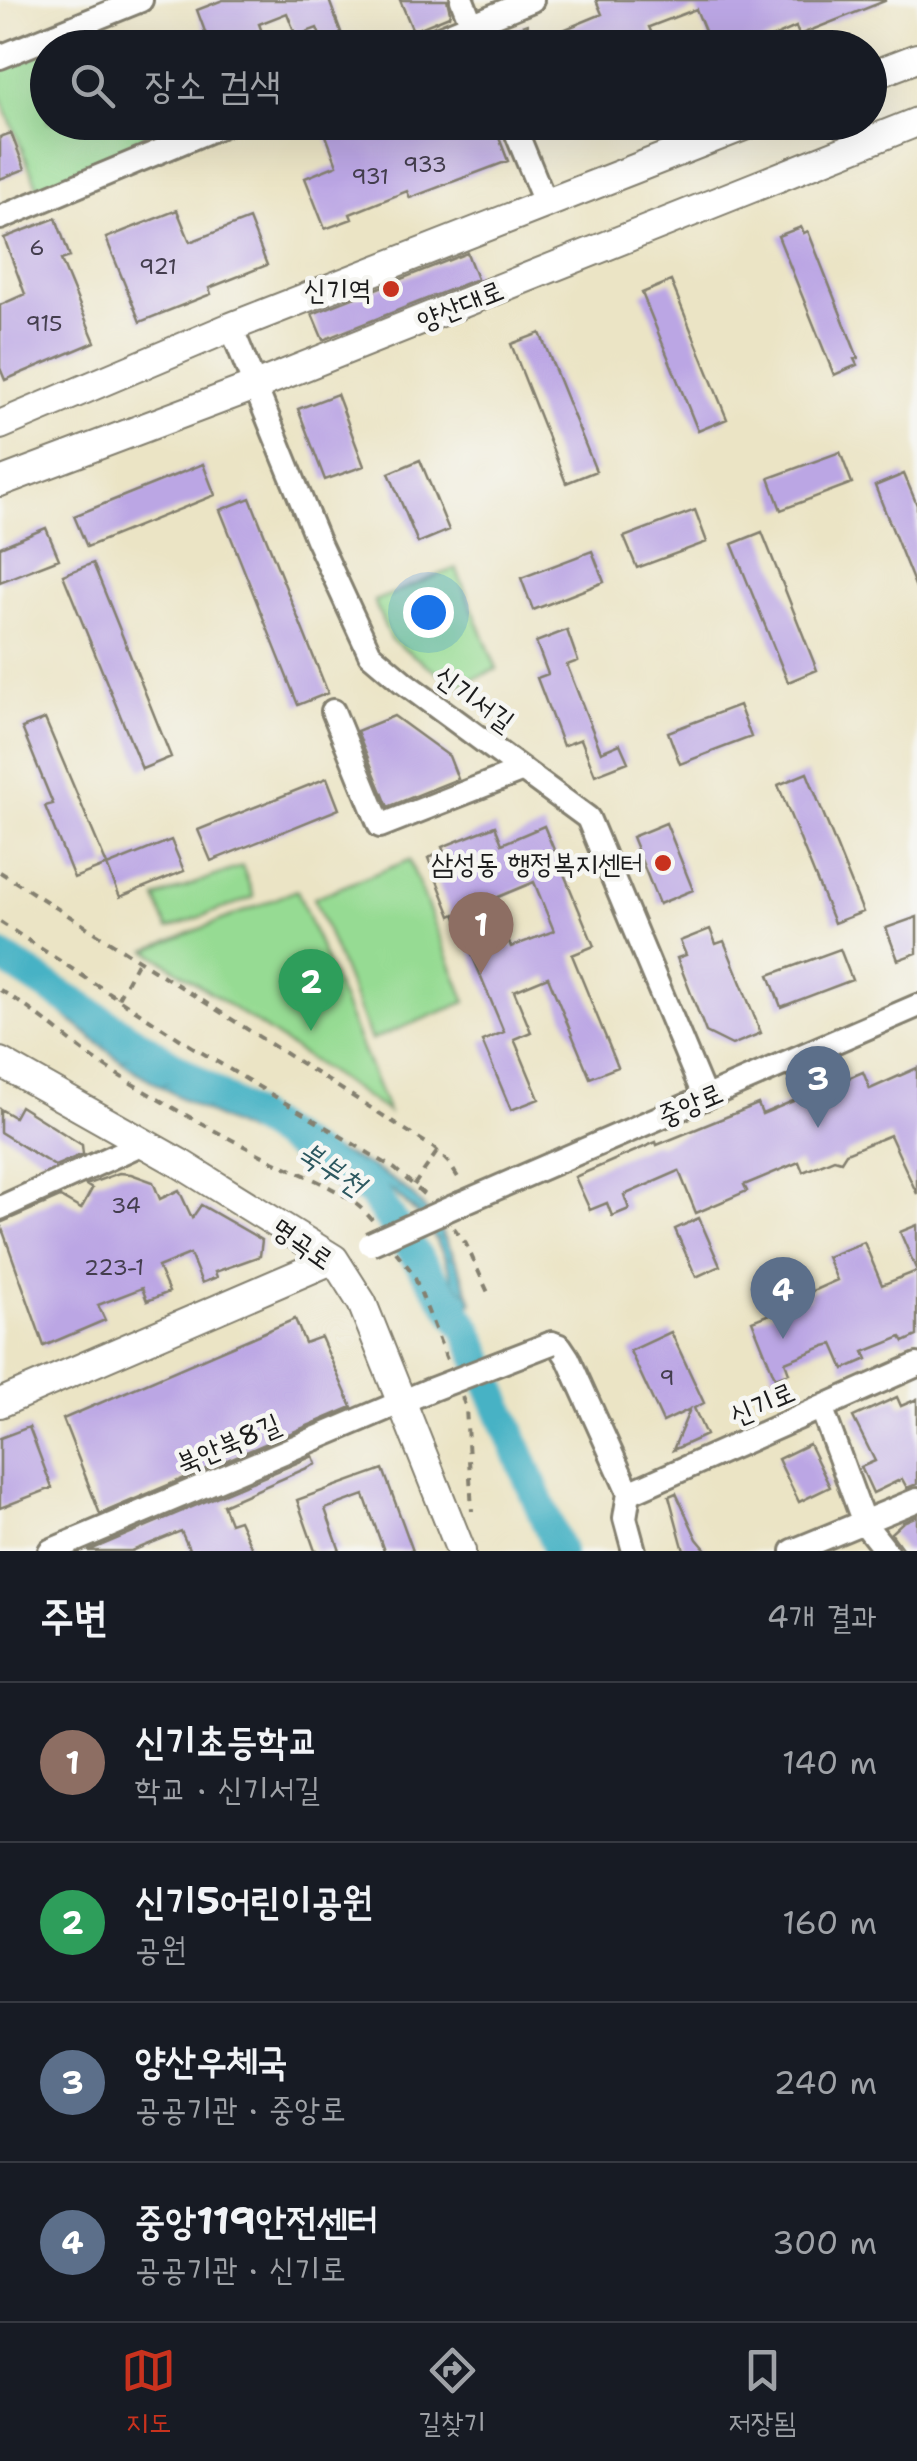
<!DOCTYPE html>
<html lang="ko">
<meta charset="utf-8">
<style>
body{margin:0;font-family:"Shantell Sans","Poor Story",sans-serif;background:#20242c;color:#f1f3f6}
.you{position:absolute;left:428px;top:612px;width:35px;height:35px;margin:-25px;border:8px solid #fff;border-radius:50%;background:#1a73e8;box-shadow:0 0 0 15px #1a73e833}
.badge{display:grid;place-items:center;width:65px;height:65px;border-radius:50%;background:#c8321e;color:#fff;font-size:32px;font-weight:700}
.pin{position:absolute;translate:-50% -82px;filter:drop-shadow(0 2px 5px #0008)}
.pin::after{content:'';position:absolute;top:52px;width:35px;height:30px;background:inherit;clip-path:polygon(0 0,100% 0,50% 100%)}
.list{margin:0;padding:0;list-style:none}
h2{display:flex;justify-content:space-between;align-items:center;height:130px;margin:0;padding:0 40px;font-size:42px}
h2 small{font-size:32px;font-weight:400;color:#9ea1a6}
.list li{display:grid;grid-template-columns:65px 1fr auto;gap:30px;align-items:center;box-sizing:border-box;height:160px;padding:0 40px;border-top:2px solid #363941}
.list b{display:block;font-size:38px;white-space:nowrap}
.list p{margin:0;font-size:32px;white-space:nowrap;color:#9ea1a6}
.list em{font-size:32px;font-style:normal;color:#9ea1a6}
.icon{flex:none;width:55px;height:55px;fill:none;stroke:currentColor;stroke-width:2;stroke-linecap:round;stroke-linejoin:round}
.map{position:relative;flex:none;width:917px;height:1551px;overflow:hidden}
.search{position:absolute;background:#171b24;box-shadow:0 10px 40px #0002;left:30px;right:30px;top:30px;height:110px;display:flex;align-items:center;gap:25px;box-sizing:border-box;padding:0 35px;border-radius:55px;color:#9ea1a6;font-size:38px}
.sheet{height:770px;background:#171b24}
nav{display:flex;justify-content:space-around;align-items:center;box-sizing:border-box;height:140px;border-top:2px solid #363941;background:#171b24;font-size:28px;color:#9ea1a6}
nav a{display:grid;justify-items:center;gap:5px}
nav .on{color:#c8321e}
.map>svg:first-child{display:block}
.green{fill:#96db93;stroke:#597c58;stroke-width:2.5}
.water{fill:url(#water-waves);stroke:#326770;stroke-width:2.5}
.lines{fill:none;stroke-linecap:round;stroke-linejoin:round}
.river{stroke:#47b2c5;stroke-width:32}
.building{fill:#bba6e4;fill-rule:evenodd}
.minor-casing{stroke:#848070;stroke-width:28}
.major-casing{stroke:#848070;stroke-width:32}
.path{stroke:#848070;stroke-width:4;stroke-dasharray:8 8;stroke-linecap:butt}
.minor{stroke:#fff;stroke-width:22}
.major{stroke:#fff;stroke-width:28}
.minor-bridge-casing{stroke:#848070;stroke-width:28;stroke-linecap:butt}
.minor-bridge{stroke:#fff;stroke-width:22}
.poi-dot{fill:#c8321e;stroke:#f6f6f2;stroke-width:4}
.labels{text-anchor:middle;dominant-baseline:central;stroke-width:9;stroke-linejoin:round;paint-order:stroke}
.number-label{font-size:22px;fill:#443e4e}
.poi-label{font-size:28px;fill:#1c1c1c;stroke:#f6f6f2;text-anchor:end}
.street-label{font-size:28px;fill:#1c1c1c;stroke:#f6f6f2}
.water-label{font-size:30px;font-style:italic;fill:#2d5860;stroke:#f6f6f2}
</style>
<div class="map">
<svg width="917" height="1551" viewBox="0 0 917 1551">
<defs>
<pattern id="water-waves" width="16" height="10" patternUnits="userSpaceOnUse" patternTransform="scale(2.5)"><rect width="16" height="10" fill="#47b2c5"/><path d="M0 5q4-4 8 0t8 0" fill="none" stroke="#3a909f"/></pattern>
</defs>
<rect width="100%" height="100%" fill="#f6f6f2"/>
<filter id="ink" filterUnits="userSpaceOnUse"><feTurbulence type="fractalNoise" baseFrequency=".01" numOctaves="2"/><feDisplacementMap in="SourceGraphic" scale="20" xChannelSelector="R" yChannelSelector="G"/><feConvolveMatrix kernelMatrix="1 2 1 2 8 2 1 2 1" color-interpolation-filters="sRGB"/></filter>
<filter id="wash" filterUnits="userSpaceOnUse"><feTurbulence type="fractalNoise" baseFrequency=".0048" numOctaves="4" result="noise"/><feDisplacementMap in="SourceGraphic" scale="40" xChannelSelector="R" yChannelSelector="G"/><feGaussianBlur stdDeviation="2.25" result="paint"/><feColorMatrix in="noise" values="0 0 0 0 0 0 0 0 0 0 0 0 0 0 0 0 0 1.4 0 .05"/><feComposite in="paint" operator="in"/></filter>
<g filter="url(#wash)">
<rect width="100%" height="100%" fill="#ebe4c5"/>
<path class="green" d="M47 50 48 122 139 123 148 144 38 188 0 96V69Z
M456 568 497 669 456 686 390 639 374 601Z
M409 860 466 1002 371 1040 314 898Z
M242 866 254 897 168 929 156 898Z
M297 890 388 1112 147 950Z"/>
<path class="water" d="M0 955C34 977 69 1000 102 1023 144 1053 183 1084 228 1109 282 1137 346 1147 396 1182 437 1211 457 1257 472 1303L462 1310C456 1291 450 1270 442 1252 426 1216 384 1180 349 1164 332 1157 313 1159 297 1153 243 1133 189 1104 140 1074 90 1043 51 996 0 969Z"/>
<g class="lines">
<path class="river" d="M0 956 372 1193 467 1329 559 1551"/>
</g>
<g id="blocks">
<path class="building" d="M223 0H329L347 48H325L317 28 296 36 287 13 259 24 268 48H211L197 10Z
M400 0H447L450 12 449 16 413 31Z
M596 0H885V1L799 35 796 27 748 48H712L696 9 649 27 658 48H504L501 40 505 32 527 24 534 42 602 14Z
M321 122H493L508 161 410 198 407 191 350 214 352 219 325 229 305 178 337 165Z
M11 133 25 169 0 179V137Z
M177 210 190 242 249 219 267 265 209 288 211 294 140 322 106 238Z
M56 218 70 257 61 260 95 342 5 380 0 368V305L25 294 4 238Z
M801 227 804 233 808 231 858 358 854 359 857 365 834 375 778 236Z
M467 253 477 279 323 340 312 314Z
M671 281 727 419 698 431 642 293Z
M540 333 596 471 566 483 511 344Z
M337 394 364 466 325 480 298 409Z
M840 452 852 483 781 510 769 478Z
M420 460 449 530 418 543 389 473Z
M203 464 215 495 87 547 74 516Z
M904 474 917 505 916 588 875 486Z
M250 498 328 693 298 705 220 510Z
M695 510 707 542 637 568 624 537Z
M46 528 59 559 0 582V547Z
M762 532 817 670 788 682 732 544Z
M592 551 604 582 533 610 521 578Z
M93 563 171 757 142 769 63 575Z
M567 630 578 661 567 665 601 752 620 744 628 762 595 775 581 739 563 746 537 678 548 674 536 642Z
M739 705 751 737 680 764 668 732Z
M394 716 449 756 458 779 388 807 357 731Z
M45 719 107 865 74 878 45 806 53 804 22 728Z
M807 773 863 912 834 923 778 785Z
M327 778 339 809 211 861 198 830Z
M666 823 693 890 659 904 632 837Z
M495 826 502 844 544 826 594 946 572 955 618 1067 590 1078 548 977 514 991 531 1032 514 1039 539 1099 511 1110 482 1041 504 1032 455 914 451 916 428 858 444 852 442 847ZM534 882 554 931 511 947 491 900Z
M171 840 184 871 120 897 107 866Z
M917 917V953L898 960 886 928Z
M710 929 716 944 724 941 761 1033 732 1045 706 1032 677 958 686 955 680 941Z
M840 949 852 980 781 1007 769 975Z
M917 1068V1194L890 1135 846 1153 841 1161 834 1159 803 1172 799 1162 744 1185 747 1191 696 1213 679 1171 624 1195 629 1209 612 1216 607 1203 590 1210 575 1177 656 1142 657 1145 758 1104 762 1114 863 1072 870 1089Z
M20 1106 82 1145 83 1154 55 1166 0 1132V1109L14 1117Z
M119 1173 131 1174 153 1182 160 1199 179 1190 192 1218 201 1205 262 1240 260 1256 215 1272 217 1277 202 1283 190 1254 158 1267 169 1292 147 1301 142 1288 98 1305 105 1320 44 1346 0 1223 60 1197 81 1209 92 1189 86 1185Z
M699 1218 720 1266 696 1277 675 1229Z
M917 1225V1336L904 1342 901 1337 864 1352 867 1359 844 1369 833 1344 825 1346 785 1362 789 1373 775 1378 752 1321 810 1298 808 1293 837 1280 827 1257 864 1242 882 1285 917 1271 900 1232Z
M295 1319 305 1343 321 1337 352 1407 100 1514 63 1419Z
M671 1332 704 1403 694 1408 706 1435 673 1450 690 1409 663 1422 630 1351Z
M897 1397 901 1406 917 1399V1484L907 1488 902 1479 873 1493 861 1467 875 1461 853 1417Z
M29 1427 52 1488 0 1508V1438Z
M809 1444 830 1487 799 1502 778 1459Z
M313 1456 316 1464 223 1505 230 1523 239 1520 253 1551H190L181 1531 132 1551H88Z
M383 1469 413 1551H384L364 1495 325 1509 340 1551H315L297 1500Z
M676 1493 697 1539 707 1551H684L669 1496Z
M917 1516V1551H904L891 1533 903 1522Z"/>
</g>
</g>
<g filter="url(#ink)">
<use href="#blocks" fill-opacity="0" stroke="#848070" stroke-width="2.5"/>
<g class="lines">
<g class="minor-casing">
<path id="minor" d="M462 0 481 48
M415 48 532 0
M0 57 141 0
M512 122 546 205
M0 218 230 122
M231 327 317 539 370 654 403 682 588 818 705 1098
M333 711 380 826 523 770
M462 1203 917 1006
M0 1208 143 1143
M552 1343 560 1346 568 1358 629 1493
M822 1409 864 1523 886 1551
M629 1493 917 1365
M629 1493 625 1518 634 1551
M50 1551 430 1390
M793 1551 917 1500"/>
</g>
<g class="major-casing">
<path id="major" d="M870 76 917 58
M0 425 231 327 754 122
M0 482 255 386 917 122
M0 1062 181 1164 334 1259 362 1303 461 1551
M0 1403 334 1259"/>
</g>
<path class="path" d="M0 872 434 1148 449 1163 459 1179
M0 922 186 1043 395 1169 428 1198
M0 990C40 1013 73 1046 112 1071 161 1103 215 1131 267 1158 301 1175 349 1190 372 1220
M118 998 138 961
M414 1185 437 1152
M454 1228 466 1244 490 1297
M396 1252 413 1273 449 1365
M462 1397 466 1408 472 1511"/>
<use href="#minor" class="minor"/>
<use href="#major" class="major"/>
<g class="minor-bridge-casing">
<path id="minor-bridge" d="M370 1244 462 1203
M430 1390 552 1343"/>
</g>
<use href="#minor-bridge" class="minor-bridge"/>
</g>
</g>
<g class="poi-dot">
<circle cx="391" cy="289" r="10"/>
<circle cx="663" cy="863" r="10"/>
</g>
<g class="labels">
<g class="number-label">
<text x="425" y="164">933</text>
<text x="370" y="176">931</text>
<text x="37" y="247">6</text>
<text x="158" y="266">921</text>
<text x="44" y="323">915</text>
<text x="126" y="1205">34</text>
<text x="114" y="1267">223-1</text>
<text x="667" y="1377">9</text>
</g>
<g class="poi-label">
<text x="371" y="289">신기역</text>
<text x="643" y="863">삼성동 행정복지센터</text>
</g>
<g class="street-label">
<text transform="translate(460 305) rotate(-22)">양산대로</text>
<text transform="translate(475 698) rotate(36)">신기서길</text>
<text transform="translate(690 1104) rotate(-23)">중앙로</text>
<text transform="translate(303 1243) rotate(35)">명곡로</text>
<text transform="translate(762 1403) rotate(-23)">신기로</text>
<text transform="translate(228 1443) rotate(-23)">북안북8길</text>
</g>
<g class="water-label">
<text transform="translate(332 1168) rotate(33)">북부천</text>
</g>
</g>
</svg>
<div class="you"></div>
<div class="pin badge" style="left:481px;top:974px;background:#8d6e63">1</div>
<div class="pin badge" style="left:311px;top:1031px;background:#2e9e5b">2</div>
<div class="pin badge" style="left:818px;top:1128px;background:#5c6f8a">3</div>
<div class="pin badge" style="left:783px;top:1339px;background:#5c6f8a">4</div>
<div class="search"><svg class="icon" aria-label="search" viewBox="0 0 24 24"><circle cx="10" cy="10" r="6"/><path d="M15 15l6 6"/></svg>장소 검색</div>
</div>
<section class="sheet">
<h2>주변<small>4개 결과</small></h2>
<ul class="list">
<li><span class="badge" style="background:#8d6e63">1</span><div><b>신기초등학교</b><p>학교 · 신기서길</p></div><em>140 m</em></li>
<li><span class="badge" style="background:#2e9e5b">2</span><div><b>신기5어린이공원</b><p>공원</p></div><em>160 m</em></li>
<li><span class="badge" style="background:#5c6f8a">3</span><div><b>양산우체국</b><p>공공기관 · 중앙로</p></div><em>240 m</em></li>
<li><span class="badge" style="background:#5c6f8a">4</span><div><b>중앙119안전센터</b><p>공공기관 · 신기로</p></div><em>300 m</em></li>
</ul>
</section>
<nav>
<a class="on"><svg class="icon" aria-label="map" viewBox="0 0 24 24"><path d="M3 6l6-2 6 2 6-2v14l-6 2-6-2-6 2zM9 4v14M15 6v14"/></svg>지도</a>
<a><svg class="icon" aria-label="directions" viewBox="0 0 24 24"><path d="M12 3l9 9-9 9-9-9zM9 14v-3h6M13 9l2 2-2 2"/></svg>길찾기</a>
<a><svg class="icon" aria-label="saved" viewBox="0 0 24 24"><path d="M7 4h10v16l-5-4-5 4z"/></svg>저장됨</a>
</nav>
